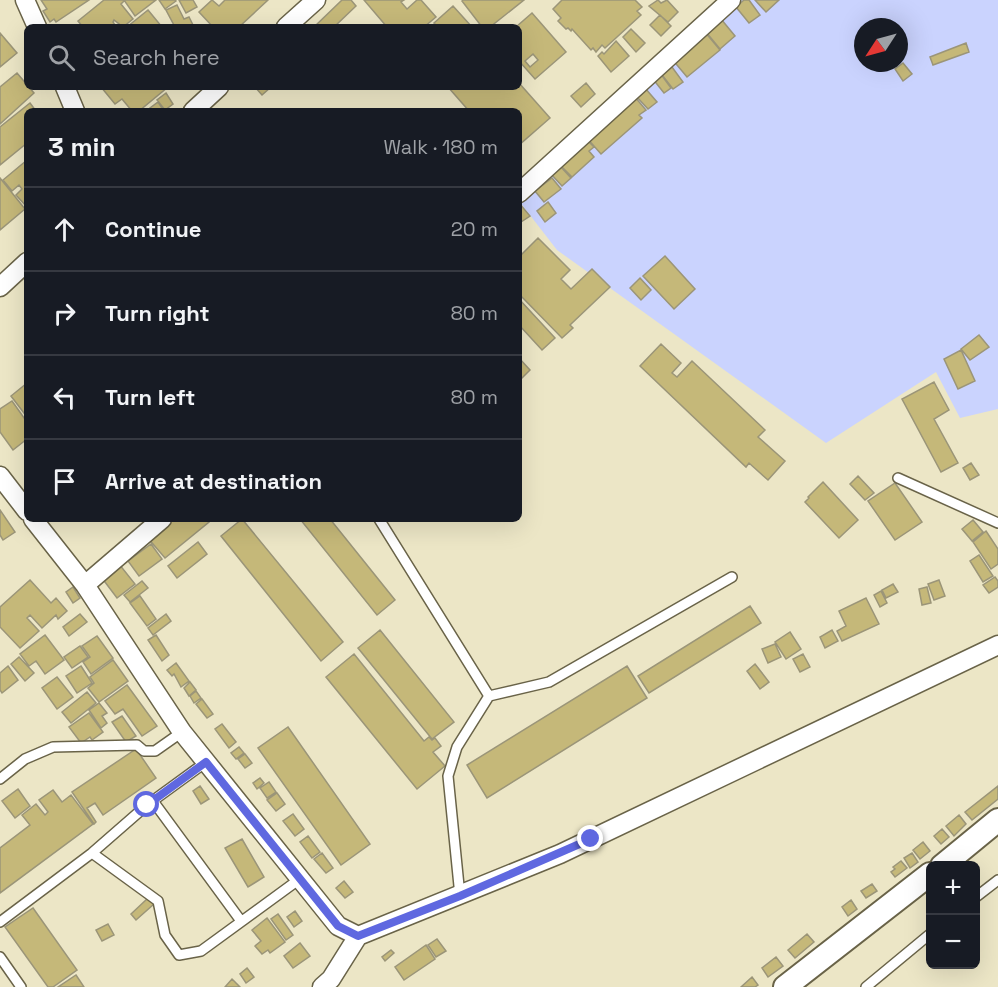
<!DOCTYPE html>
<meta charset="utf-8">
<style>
body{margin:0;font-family:"Space Grotesk",sans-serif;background:#20242c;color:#f1f3f6}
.controls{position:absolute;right:18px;bottom:18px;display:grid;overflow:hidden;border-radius:9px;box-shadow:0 6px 24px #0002}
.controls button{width:54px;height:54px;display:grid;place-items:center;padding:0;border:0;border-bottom:2px solid #363941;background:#171b24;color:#f1f3f6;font:30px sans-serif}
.compass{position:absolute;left:854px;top:18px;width:54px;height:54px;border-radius:50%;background:#171b24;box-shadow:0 6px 24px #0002;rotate:234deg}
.stop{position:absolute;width:18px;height:18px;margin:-14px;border:4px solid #5f68e0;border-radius:50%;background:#fff}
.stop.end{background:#5f68e0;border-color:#fff;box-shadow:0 2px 6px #0008}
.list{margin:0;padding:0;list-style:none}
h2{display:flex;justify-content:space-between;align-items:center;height:78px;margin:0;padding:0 24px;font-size:26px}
h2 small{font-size:20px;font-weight:400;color:#9ea1a6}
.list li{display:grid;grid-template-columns:39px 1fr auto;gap:18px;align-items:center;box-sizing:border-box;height:84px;padding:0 24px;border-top:2px solid #363941}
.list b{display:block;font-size:22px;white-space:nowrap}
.list em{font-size:20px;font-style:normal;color:#9ea1a6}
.icon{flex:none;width:33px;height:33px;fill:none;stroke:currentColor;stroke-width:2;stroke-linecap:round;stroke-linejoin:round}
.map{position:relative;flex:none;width:998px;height:987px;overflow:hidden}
.search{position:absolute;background:#171b24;box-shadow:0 6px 24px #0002;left:24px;top:24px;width:498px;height:66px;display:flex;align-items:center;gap:15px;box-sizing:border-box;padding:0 21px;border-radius:9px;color:#9ea1a6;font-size:22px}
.panel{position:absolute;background:#171b24;box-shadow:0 6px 24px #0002;left:24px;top:108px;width:498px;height:414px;border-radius:9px}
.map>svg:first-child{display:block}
.green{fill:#cad3fe;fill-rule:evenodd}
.building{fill:#c5b879;stroke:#9b9578;stroke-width:1.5;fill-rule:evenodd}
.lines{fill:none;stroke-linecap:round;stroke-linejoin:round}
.service-casing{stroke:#696348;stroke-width:12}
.minor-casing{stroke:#696348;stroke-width:21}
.tertiary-casing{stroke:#696348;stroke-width:26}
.service{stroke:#fff;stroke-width:9}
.minor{stroke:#fff;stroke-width:18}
.tertiary{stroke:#fff;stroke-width:22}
.route{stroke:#5f68e0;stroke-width:8}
</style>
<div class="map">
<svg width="998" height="987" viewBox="0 0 998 987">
<rect width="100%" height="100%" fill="#ece6c6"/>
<path class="green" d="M718 0H998V409L960 418 936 372 826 443 557 250 519 201V180ZM863 27H899V63H863Z"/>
<path class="building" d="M41 0H89L56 22 54 19 50 22 43 11 47 9Z
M104 0H123L124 1 121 4 133 19 123 27 114 20 113 22 116 27H83L78 21Z
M124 0H156L135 16Z
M159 0H175L176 1 165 9Z
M179 0H193L197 7 186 13Z
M212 0 219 6 225 0H268L239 27H213L199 12Z
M342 0H351L356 6 334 27H314Z
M364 0H404L401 2 407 9 417 0H421L436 17 424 27H387Z
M463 0H524L490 27H482L462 1Z
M562 0H635L642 7 637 11 641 15 605 48 602 45 596 52 593 48 591 50 572 29 571 31 568 28 566 29 558 21 561 18 553 9Z
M658 0 661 3 667 0 678 12 668 22 649 6Z
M744 0H749L760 15 749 23 736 7Z
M755 0H779L766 12Z
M177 5 184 19 189 17 194 27H175L166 10Z
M453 6 472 27H438L434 23Z
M148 10 162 27H127Z
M532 13 566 52 535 79 519 61V27H516ZM533 54 538 60 530 67 525 61Z
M660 15 671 26 661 36 650 25Z
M721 19 735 36 720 49 706 32Z
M631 29 645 43 636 52 623 37Z
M705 32 720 50 687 77 672 59Z
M0 33 17 53 0 67Z
M616 41 629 56 611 72 598 56 602 52 604 54Z
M966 43 969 52 933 65 930 57Z
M669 63 683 82 673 89 659 71Z
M903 63 912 74 903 81 895 69Z
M17 73 34 93 0 124V87Z
M660 73 671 88 664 93 653 79Z
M519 83 550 118 519 145V111H469L448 87H519Z
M586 83 595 94 581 107 571 96Z
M101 87H168L139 111H132L122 99 115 104Z
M255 87H271L262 95Z
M645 88 657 102 648 109 636 96Z
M166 93 173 104 165 110 157 100Z
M634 96 646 110 639 115 642 118 601 154 586 137Z
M158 102 164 111H152L150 108Z
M30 103 36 111H27V143L0 165V127Z
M586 139 594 147 589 151 594 157 572 177 559 164Z
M27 160V207L16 195 22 189 19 185 12 191 3 180Z
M560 166 571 178 562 186 551 174Z
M0 178 25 209 0 230Z
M552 178 561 189 544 202 535 191Z
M548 202 556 213 545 222 537 211Z
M519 203 530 216 521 222 519 218Z
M538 238 570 270 561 279 571 289 592 269 610 287 570 325 573 328 562 338 519 294V257Z
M665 256 695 289 674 309 643 276Z
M640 278 651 290 641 300 630 288Z
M519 299 555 338 542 350 519 325Z
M979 335 989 347 970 360 961 349Z
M661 344 681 363 672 373 677 377 692 361 765 430 758 437 785 461 768 480 749 463 746 467 640 366Z
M961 350 975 381 958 389 944 359Z
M519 358 530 370 519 381Z
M934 382 949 410 934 419 958 463 941 472 902 399Z
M27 383V417L11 396Z
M12 401 27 422V439L13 450 0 432V409Z
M971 463 979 475 970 480 963 468Z
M858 476 874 493 865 500 850 484Z
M823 482 858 520 839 538 805 502 809 498 808 497Z
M895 483 922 522 895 540 868 501Z
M0 510 15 532 3 540 0 535Z
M170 519H207L209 522 165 558 147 537Z
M242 519 343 642 321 661 221 536Z
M300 519H330L395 600 377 615Z
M973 520 983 532 972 541 962 529Z
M986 531 998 549V564L991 569 973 542Z
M198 542 207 554 177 578 168 566Z
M151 544 162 559 139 576 128 561Z
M979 555 993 576 983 582 970 561Z
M119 564 135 584 117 598 102 578Z
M995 577 998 581V587L989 593 983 585Z
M30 580 51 603 56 598 67 611 58 619 56 615 42 628 30 615 27 618 39 631 20 648 0 627V607Z
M939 580 945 596 934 600 928 584Z
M142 581 148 588 130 602 124 595Z
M893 584 898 592 886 598 882 590Z
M73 587 80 598 73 603 66 592Z
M927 587 931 603 922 605 919 589Z
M881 591 887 603 880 607 874 595Z
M140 596 156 619 147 626 130 603Z
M866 598 879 624 842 641 837 631 846 626 839 611Z
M750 606 761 623 649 693 638 676Z
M80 614 87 622 69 636 63 627Z
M166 614 171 621 153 635 148 628Z
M380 630 454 722 432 739 358 648Z
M832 630 838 641 825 648 820 637Z
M790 632 801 649 786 659 775 642Z
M45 635 64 660 45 674 36 661 29 666 20 654Z
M156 635 169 655 162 661 148 640Z
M97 636 113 658 91 674 83 662 90 657 82 646Z
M775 644 781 657 768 663 762 649Z
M80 646 88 657 72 668 64 657Z
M354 654 424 741 429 737 432 740 435 738 441 746 433 752 445 766 417 789 326 677Z
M803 654 810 667 800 672 793 659Z
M19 657 34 673 25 681 11 664Z
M113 660 128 681 99 702 88 688 94 683 90 677Z
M176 663 189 681 181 687 174 674 172 676 167 670Z
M755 664 769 682 760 689 747 671Z
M8 666 18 680 2 693 0 690V673Z
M81 666 92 683 77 693 66 676Z
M627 666 647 698 487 798 467 765Z
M57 677 73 697 57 709 42 688Z
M190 682 196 690 189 696 184 688Z
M127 685 157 726 142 736 123 709 115 714 105 701Z
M196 691 201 698 194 703 190 696Z
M87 692 96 703 71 723 62 712Z
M202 699 213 714 207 718 196 704Z
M99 703 107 713 102 716 107 723 101 728 89 710Z
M89 713 103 732 92 740 90 737 81 743 69 727Z
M122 716 136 736 126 742 112 722Z
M222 724 236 742 229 748 215 729Z
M288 727 370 844 341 865 258 748Z
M239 747 244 753 236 759 231 753Z
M136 749 156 778 103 815 95 803 87 808 96 822 94 824 72 792Z
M245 754 252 763 245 768 238 759Z
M260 778 264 783 257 789 253 783Z
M269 782 276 792 267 798 260 788Z
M200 786 209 799 201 804 193 791Z
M998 786V799L972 820 965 812Z
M18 789 30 806 15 818 2 801Z
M53 790 62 802 71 795 93 824 0 893V848L30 825 22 815 36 804 45 815 48 812 39 800Z
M277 793 285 804 276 811 267 800Z
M293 814 304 829 295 836 283 821Z
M959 815 966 824 954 836 946 826Z
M942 829 949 837 941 844 934 836Z
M308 836 320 852 312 858 300 842Z
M242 839 264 877 248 887 225 848Z
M923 842 930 851 920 859 913 850Z
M322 853 333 868 326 873 314 859Z
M912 853 918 862 910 868 904 858Z
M901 861 907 868 895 877 891 872 895 869 893 867Z
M344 881 353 892 345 898 336 888Z
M872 884 877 891 866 898 861 891Z
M148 898 154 904 136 920 131 914Z
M851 900 857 909 848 916 842 907Z
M33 908 77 970 53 987H48L5 927Z
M295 911 302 921 294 927 287 917Z
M278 914 293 935 286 940 271 919Z
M267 918 285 942 270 953 268 950 262 954 255 946 261 941 252 930Z
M108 924 114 935 102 941 96 930Z
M807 934 814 942 795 958 788 950Z
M437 939 446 951 436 957 428 945Z
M300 943 310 956 293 968 284 956Z
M426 945 435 959 404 980 395 967Z
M391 950 394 953 385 961 382 957Z
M776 957 783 966 768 977 762 968Z
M247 968 254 977 246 983 240 974Z
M76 975 84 987H58Z
M752 977 758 985 755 987H741Z
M232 979 240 987H225Z"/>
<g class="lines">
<g class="service-casing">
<path id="service" d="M898 478 998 523
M379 519 489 696
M0 779 25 759 53 747 137 745 144 751H155L182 732
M153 801 241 921
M92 853 158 901 165 935 179 955 201 951 301 878
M460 896 448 776 457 747 489 696 549 682 732 577
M976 897 998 880
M0 922 92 853 147 805 206 762
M0 957 21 987
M866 987 930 934"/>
</g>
<g class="minor-casing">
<path id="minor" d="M25 0 37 27
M286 27 316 0
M65 87 75 111
M193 111 219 87
M519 193 731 0
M0 287 27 262
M0 476 27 511
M33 519 85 585 182 732 338 926 358 936
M85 585 162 519
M322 987 331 979 358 936 560 854 998 645"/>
</g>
<g class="tertiary-casing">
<path id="tertiary" d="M942 866 998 820
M785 987 930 874"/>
</g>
<use href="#service" class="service"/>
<use href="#minor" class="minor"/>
<use href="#tertiary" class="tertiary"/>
</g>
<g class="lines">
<path class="route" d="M147 805 206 762 338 926 358 936 460 896 591 839"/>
</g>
</svg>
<div class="controls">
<button>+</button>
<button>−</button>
</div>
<svg class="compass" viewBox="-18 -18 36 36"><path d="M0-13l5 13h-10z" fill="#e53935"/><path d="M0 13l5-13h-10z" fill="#9ea1a6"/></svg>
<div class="stop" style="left:147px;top:805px"></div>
<div class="stop end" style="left:591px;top:839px"></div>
<div class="search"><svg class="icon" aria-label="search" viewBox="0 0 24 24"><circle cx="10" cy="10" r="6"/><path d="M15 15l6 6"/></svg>Search here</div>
<section class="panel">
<h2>3 min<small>Walk · 180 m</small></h2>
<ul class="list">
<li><svg class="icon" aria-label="ahead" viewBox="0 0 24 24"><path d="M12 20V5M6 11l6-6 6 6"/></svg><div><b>Continue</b></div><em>20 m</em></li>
<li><svg class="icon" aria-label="right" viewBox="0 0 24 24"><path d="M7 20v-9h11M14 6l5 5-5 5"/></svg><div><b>Turn right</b></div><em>80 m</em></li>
<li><svg class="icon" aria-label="left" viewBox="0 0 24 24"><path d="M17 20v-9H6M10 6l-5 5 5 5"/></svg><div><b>Turn left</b></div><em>80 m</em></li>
<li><svg class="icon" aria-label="arrive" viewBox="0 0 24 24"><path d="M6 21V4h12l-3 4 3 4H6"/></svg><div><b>Arrive at destination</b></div></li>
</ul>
</section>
</div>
